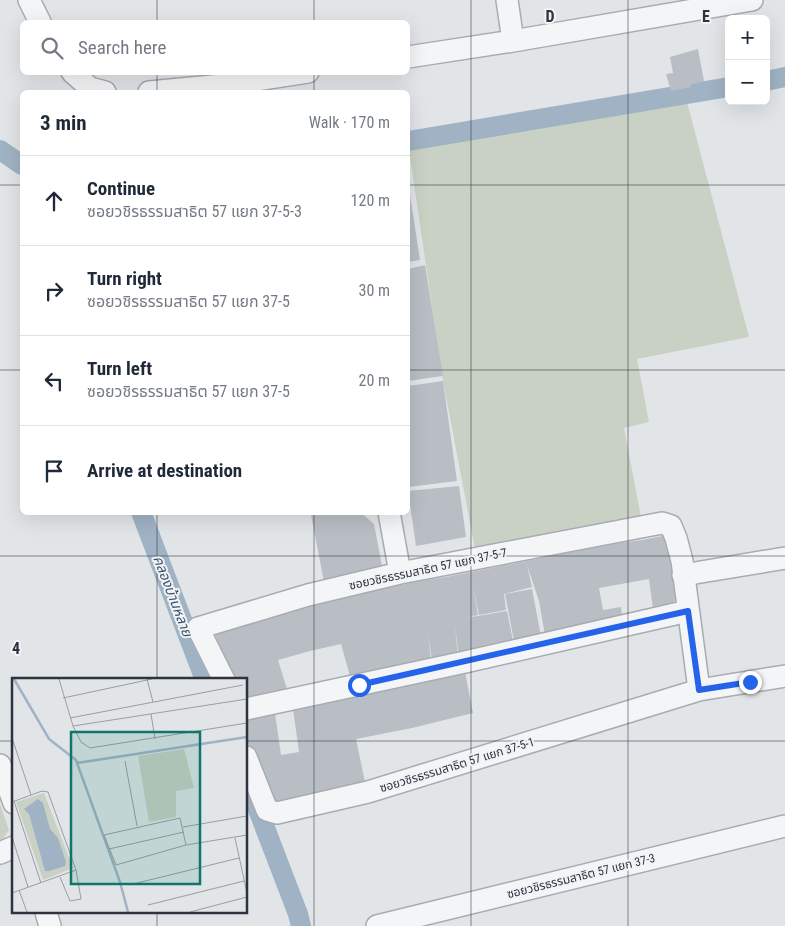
<!DOCTYPE html>
<meta charset="utf-8">
<style>
body{margin:0;font-family:"Roboto Condensed","Noto Sans Thai",sans-serif;background:#f6f6f7;color:#1f2937}
.controls{position:absolute;right:15px;top:15px;display:grid;overflow:hidden;border-radius:8px;box-shadow:0 5px 20px #0002}
.controls button{width:45px;height:45px;display:grid;place-items:center;padding:0;border:0;border-bottom:1px solid #e0e1e3;background:#fff;color:#1f2937;font:25px sans-serif}
.stop{position:absolute;width:15px;height:15px;margin:-11px;border:4px solid #2563eb;border-radius:50%;background:#fff}
.stop.end{background:#2563eb;border-color:#fff;box-shadow:0 1px 5px #0008}
.list{margin:0;padding:0;list-style:none}
h2{display:flex;justify-content:space-between;align-items:center;height:65px;margin:0;padding:0 20px;font-size:21px}
h2 small{font-size:16px;font-weight:400;color:#747a83}
.list li{display:grid;grid-template-columns:32px 1fr auto;gap:15px;align-items:center;box-sizing:border-box;height:90px;padding:0 20px;border-top:1px solid #e0e1e3}
.list b{display:block;font-size:19px;white-space:nowrap}
.list p{margin:0;font-size:16px;white-space:nowrap;color:#747a83}
.list em{font-size:16px;font-style:normal;color:#747a83}
.icon{flex:none;width:28px;height:28px;fill:none;stroke:currentColor;stroke-width:2;stroke-linecap:round;stroke-linejoin:round}
.map{position:relative;flex:none;width:785px;height:926px;overflow:hidden}
.search{position:absolute;background:#fff;box-shadow:0 5px 20px #0002;left:20px;top:20px;width:390px;height:55px;display:flex;align-items:center;gap:12px;box-sizing:border-box;padding:0 18px;border-radius:8px;color:#747a83;font-size:19px}
.panel{position:absolute;background:#fff;box-shadow:0 5px 20px #0002;left:20px;top:90px;width:390px;height:425px;border-radius:8px}
.map>svg:first-child{display:block}
.green{fill:#c8d1c4}
.lines{fill:none;stroke-linecap:round;stroke-linejoin:round}
.canal{stroke:#a0b3c4;stroke-width:20}
.building{fill:#b9bec5}
.minor-casing{stroke:#a8acb2;stroke-width:24}
.minor{stroke:#f4f5f7;stroke-width:21}
.route{stroke:#2563eb;stroke-width:6}
.grid{fill:none;stroke:#2c333e;stroke-width:1;stroke-opacity:0.55}
.labels{text-anchor:middle;dominant-baseline:central;stroke-width:4;stroke-linejoin:round;paint-order:stroke}
.street-label{font-size:12px;fill:#2c333e;stroke:#f1f3f6}
.water-label{font-size:14px;font-style:italic;fill:#3a536e;stroke:#f1f3f6}
.inset-river{fill:none;stroke:#a0b3c4;stroke-width:2.5}
.inset-road{fill:none;stroke:#999ea4;stroke-width:1}
.view{fill:#0f766e;fill-opacity:0.15;stroke:#0f766e;stroke-width:2.5}
.inset-edge{fill:none;stroke:#2c333e;stroke-width:2.5}
.grid-label{font-size:16px;text-anchor:middle;font-weight:bold;fill:#2c333e;stroke:#f1f3f6;stroke-width:4;stroke-linejoin:round;paint-order:stroke}
</style>
<div class="map">
<svg width="785" height="926" viewBox="0 0 785 926">
<rect width="100%" height="100%" fill="#e2e5e8"/>
<path class="green" d="M687 102 749 337 637 359 649 422 624 428 641 517 475 549 443 381 408 143Z
M0 804 9 830 0 843Z"/>
<g class="lines">
<path class="canal" d="M766 81 785 77
M408 141 729 87
M0 150 22 165
M141 512 205 680
M252 794 298 914 301 926"/>
</g>
<path class="building" d="M698 49 704 81 690 85 691 87 671 91 666 74 673 73 670 57Z
M408 182 420 260 408 262Z
M425 265 443 376 408 381V269Z
M443 381 457 481 408 487V386Z
M459 486 466 537 416 546 408 491Z
M335 512H360L374 524 383 571 324 582 311 515Z
M668 535 684 598 653 609 649 579 599 588 603 610 621 607 622 616 545 635 539 601 527 565 532 587 504 594 506 610 479 615 473 586 478 615 466 618 507 611 514 646 459 658 455 625 458 658 432 661 428 634 431 661 350 676 341 644 310 651 278 660 292 705 246 714V680H229L214 630 303 606 420 581 446 577 613 544 642 540Z
M532 589 541 636 515 646 505 594Z
M465 672 473 713 412 728 356 739 366 787 272 808 246 738V719L275 713 281 755 299 752 293 709Z"/>
<g class="lines">
<g class="minor-casing">
<path id="minor" d="M29 0 40 22
M507 0 513 41
M408 57 513 41 752 0
M72 72 90 88 105 92
M149 92 223 85 308 72
M389 512 400 573
M683 575 785 558
M224 680 198 628 308 595 400 573 662 523 671 526 676 538 682 561 699 690 785 676
M246 709 465 662 688 611
M246 757 267 810 277 813 368 792 699 690
M0 765 14 803
M0 853 14 847
M46 912 50 926
M377 926 785 826"/>
</g>
<use href="#minor" class="minor"/>
</g>
<g class="lines">
<path class="route" d="M359 685 688 611 699 690 750 682"/>
</g>
<path class="grid" d="M157 0V22M314 0V22M471 0V926M628 0V926M157 72V92M314 72V92M0 185H22M408 185H785M0 370H22M408 370H785M157 512V680M314 512V926M0 556H785M0 741H14M246 741H785M157 912V926"/>
<g class="labels">
<g class="street-label">
<text transform="translate(428 569) rotate(-12)">ซอยวชิรธรรมสาธิต 57 แยก 37-5-7</text>
<text transform="translate(457 765) rotate(-17)">ซอยวชิรธรรมสาธิต 57 แยก 37-5-1</text>
<text transform="translate(581 876) rotate(-14)">ซอยวชิรธรรมสาธิต 57 แยก 37-3</text>
</g>
<g class="water-label">
<text transform="translate(173 596) rotate(69)">คลองบ้านหลาย</text>
</g>
</g>
<g transform="translate(12 678)">
<rect width="235" height="235" fill="#e2e5e8"/>
<path d="M172 71 182 110 164 113V139L137 144 126 78ZM32 115 61 190 31 202 4 124Z" fill="#c8d1c4"/>
<path d="M26 121 31 125 38 151 46 160 54 184 53 188 37 193H33L17 136 12 131Z" fill="#a0b3c4"/>
<path class="inset-river" d="M2 1 37 61 64 82 108 204 116 234M65 85 235 59"/>
<path class="inset-road" d="M47 1 61 48 69 64 78 70 235 45M135 1 141 24M51 20 140 1M139 36 143 61M58 40 231 7M61 48 235 21M0 60 19 117M113 83 125 148M2 123 29 205M0 124 30 113 36 114 64 192 69 221 58 223 48 199M171 149 235 138M0 159 16 209M223 160 235 215M174 167 104 187 92 157 168 140 174 167 235 157M97 171 172 154M117 207 227 180M7 212 15 234M0 215 64 192M136 227 232 203M178 234 235 219"/>
<path class="view" d="M59 54H188V206H59Z"/>
<rect width="235" height="235" class="inset-edge"/>
</g>
<g class="grid-label">
<text x="550" y="22">D</text>
<text x="706" y="22">E</text>
<text x="16" y="654">4</text>
</g>
</svg>
<div class="controls">
<button>+</button>
<button>−</button>
</div>
<div class="stop" style="left:359px;top:685px"></div>
<div class="stop end" style="left:750px;top:682px"></div>
<div class="search"><svg class="icon" aria-label="search" viewBox="0 0 24 24"><circle cx="10" cy="10" r="6"/><path d="M15 15l6 6"/></svg>Search here</div>
<section class="panel">
<h2>3 min<small>Walk · 170 m</small></h2>
<ul class="list">
<li><svg class="icon" aria-label="ahead" viewBox="0 0 24 24"><path d="M12 20V5M6 11l6-6 6 6"/></svg><div><b>Continue</b><p>ซอยวชิรธรรมสาธิต 57 แยก 37-5-3</p></div><em>120 m</em></li>
<li><svg class="icon" aria-label="right" viewBox="0 0 24 24"><path d="M7 20v-9h11M14 6l5 5-5 5"/></svg><div><b>Turn right</b><p>ซอยวชิรธรรมสาธิต 57 แยก 37-5</p></div><em>30 m</em></li>
<li><svg class="icon" aria-label="left" viewBox="0 0 24 24"><path d="M17 20v-9H6M10 6l-5 5 5 5"/></svg><div><b>Turn left</b><p>ซอยวชิรธรรมสาธิต 57 แยก 37-5</p></div><em>20 m</em></li>
<li><svg class="icon" aria-label="arrive" viewBox="0 0 24 24"><path d="M6 21V4h12l-3 4 3 4H6"/></svg><div><b>Arrive at destination</b></div></li>
</ul>
</section>
</div>
